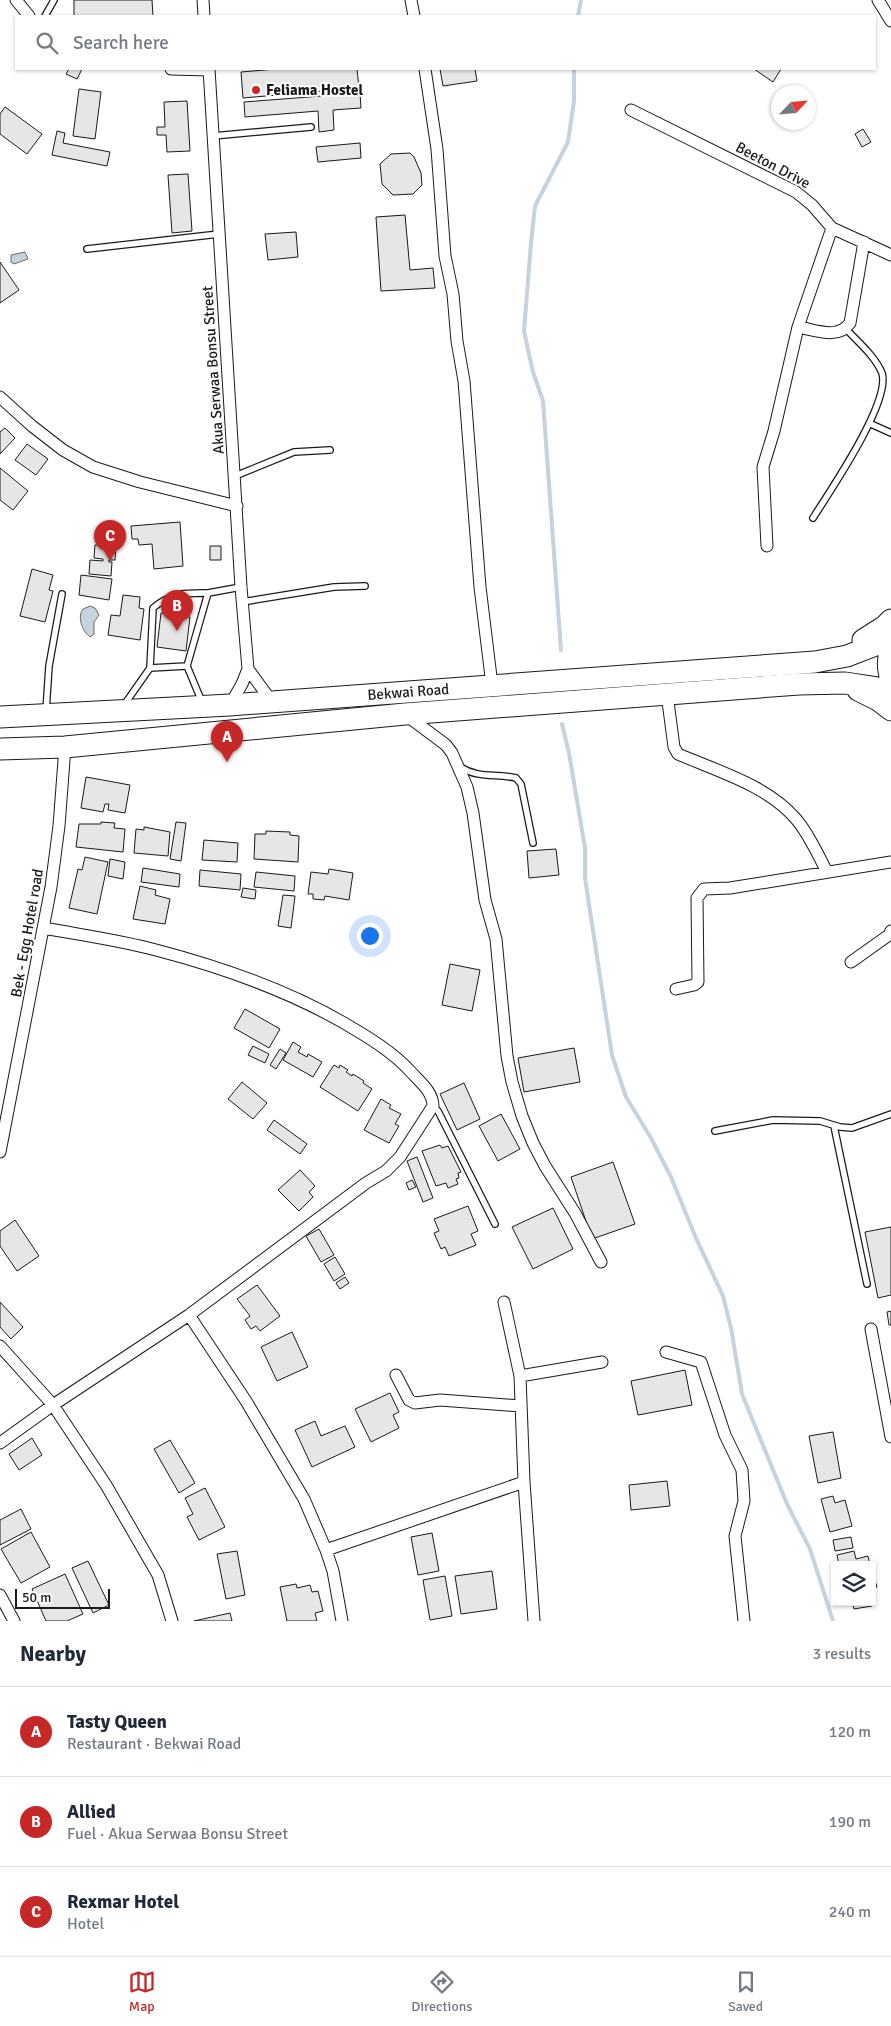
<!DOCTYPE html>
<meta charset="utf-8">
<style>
body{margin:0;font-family:Signika,sans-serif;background:#f6f6f7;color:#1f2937}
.controls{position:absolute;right:15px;bottom:15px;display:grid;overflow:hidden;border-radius:0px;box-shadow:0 1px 4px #0004}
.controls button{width:45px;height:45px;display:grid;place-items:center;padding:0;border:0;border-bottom:1px solid #e0e1e3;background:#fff;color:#1f2937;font:25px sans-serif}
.compass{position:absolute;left:771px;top:85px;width:45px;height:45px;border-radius:50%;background:#fff;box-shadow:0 1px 4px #0004;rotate:64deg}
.scale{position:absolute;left:15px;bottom:12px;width:95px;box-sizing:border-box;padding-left:5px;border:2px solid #1a1a1a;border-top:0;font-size:14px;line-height:18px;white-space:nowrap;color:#1a1a1a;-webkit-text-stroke:4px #fff;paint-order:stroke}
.you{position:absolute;left:369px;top:935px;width:18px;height:18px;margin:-12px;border:4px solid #fff;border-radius:50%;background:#1a73e8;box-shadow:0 0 0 8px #1a73e833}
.badge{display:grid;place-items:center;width:32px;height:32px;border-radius:50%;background:#c62828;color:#fff;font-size:16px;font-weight:700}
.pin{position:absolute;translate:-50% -41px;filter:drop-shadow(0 1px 2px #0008)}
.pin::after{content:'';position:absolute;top:26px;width:18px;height:15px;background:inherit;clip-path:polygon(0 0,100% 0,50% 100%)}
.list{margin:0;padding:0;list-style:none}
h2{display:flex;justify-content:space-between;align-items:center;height:65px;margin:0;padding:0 20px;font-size:21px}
h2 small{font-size:16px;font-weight:400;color:#747a83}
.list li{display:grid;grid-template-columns:32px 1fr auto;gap:15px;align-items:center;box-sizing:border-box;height:90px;padding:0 20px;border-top:1px solid #e0e1e3}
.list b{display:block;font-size:19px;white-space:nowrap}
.list p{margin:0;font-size:16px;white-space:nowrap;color:#747a83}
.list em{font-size:16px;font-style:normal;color:#747a83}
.icon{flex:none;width:28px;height:28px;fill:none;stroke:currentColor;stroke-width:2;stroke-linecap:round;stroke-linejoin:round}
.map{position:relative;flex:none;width:891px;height:1621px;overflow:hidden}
.search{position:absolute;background:#fff;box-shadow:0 1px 4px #0004;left:15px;right:15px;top:15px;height:55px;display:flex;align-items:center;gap:12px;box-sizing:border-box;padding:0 18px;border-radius:0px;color:#747a83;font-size:19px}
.sheet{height:335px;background:#fff}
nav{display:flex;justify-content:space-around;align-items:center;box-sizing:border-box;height:70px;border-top:1px solid #e0e1e3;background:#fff;font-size:14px;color:#747a83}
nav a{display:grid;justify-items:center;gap:2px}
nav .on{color:#c62828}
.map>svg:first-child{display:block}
.water{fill:#c6d2dc;stroke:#6a6a6a}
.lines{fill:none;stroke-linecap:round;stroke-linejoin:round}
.stream{stroke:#c6d2dc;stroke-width:4}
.building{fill:#e6e6e6;stroke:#1a1a1a}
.lane-casing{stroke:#1a1a1a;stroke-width:8}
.street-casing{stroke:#1a1a1a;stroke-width:13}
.highway-casing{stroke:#1a1a1a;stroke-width:23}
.lane{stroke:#fff;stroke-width:5.5}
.street{stroke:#fff;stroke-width:11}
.highway{stroke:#fff;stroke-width:21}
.poi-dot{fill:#c62828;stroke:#fff;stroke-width:2}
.labels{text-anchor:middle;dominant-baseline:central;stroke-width:4;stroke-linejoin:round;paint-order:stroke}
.poi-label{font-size:15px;font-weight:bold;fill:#1a1a1a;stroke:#fff;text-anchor:start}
.street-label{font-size:15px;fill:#1a1a1a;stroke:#fff}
</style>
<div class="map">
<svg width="891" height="1621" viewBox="0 0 891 1621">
<rect width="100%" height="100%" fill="#fff"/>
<path class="water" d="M25 252 28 259 14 264 11 262V255Z
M90 606 95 608 99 615 94 622V634L90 637C82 631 77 617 83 609Z"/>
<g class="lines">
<path class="stream" d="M578 16 581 0
M561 650 543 401 533 372 524 331 531 243 535 206 568 142 574 101V69
M562 724 569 753 585 848V878L612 1055 626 1097 651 1138 671 1177 696 1238 723 1296 731 1328 742 1394 787 1504 810 1549 833 1621"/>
</g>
<path class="building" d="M74 0H152L153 16H74Z
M69 69H82L77 79 66 74Z
M276 69H357L359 88 243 98 241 72Z
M440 69H475L477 81 443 86Z
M754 69H781L773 82Z
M79 89 101 92 95 139 73 136Z
M360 93 361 108 333 110 334 130 319 132 318 111 245 117 244 102Z
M187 101 190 151 167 152 166 135H157V127H165L164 102Z
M5 107 42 134 27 154 0 134V114Z
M863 129 871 142 862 147 855 134Z
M57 131 65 133 63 143 110 152 107 166 52 155Z
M360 143 361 158 318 162 316 147Z
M410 153 414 157 421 173 422 185 413 194 393 195 382 184 380 164 391 154Z
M188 174 192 231 172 233 168 175Z
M405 215 410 270 433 268 435 288 381 291 376 217Z
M296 232 298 257 268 260 265 234Z
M0 262 19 290 0 303Z
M5 428 15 438 0 454V432Z
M27 444 48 459 36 475 15 460Z
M0 468 28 491 13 510 0 500Z
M180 522 183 566 154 569 152 544 139 545 138 539H132L131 526Z
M95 545 116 547 115 560H109V562H112L111 576 89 574 90 560 103 561V559L94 558Z
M210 546H221V560H210Z
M32 569 53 575 49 590 53 591 45 622 20 616Z
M81 575 112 579 109 600 79 595Z
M123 595 140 597 139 608 144 609 140 640 108 635 111 615 120 616Z
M161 613 190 617 186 651 157 647Z
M86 777 130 785 125 813 108 810 109 804H105L103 812 81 808Z
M101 822 115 823 114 828 125 829 123 852 76 847 79 824H101Z
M176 822 186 823 181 861 170 859Z
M144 827 170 832 168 856 134 853 136 829 144 830Z
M266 831 290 832V835L299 836 298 862 254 859 255 834H266Z
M204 840 238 843 237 862 202 860Z
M556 849 559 875 529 878 527 851Z
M85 857 108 862 97 914 69 908 78 869 82 870Z
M110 859 125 862 123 879 108 876Z
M143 868 180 874 179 887 141 882Z
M329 869 353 873 349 900 325 896 324 900 313 899V894H308L311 872 328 874Z
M200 870 241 874 240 890 199 886Z
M256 872 295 876 294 891 254 887Z
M140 886 156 890 155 895 170 899 165 924 133 919Z
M243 888 256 890 255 899 241 897Z
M283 895 295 896 291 928 278 926Z
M450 964 480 970 472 1011 442 1005Z
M245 1009 280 1029 269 1048 234 1028Z
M293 1042 301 1047 298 1052 307 1057 308 1054 322 1062 313 1077 283 1060Z
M253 1046 269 1054 265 1063 248 1055Z
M574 1048 580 1082 524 1092 518 1058Z
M280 1049 286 1053 276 1069 270 1065Z
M334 1065 339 1068 340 1065 348 1070 346 1072 352 1076 353 1074 364 1081 363 1083 372 1089 358 1111 320 1087Z
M242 1082 267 1103 253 1119 228 1099Z
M464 1083 480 1119 457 1130 440 1094Z
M381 1099 391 1105 389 1108 401 1114 395 1124 399 1126 389 1143 364 1130Z
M501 1114 520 1149 498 1161 479 1126Z
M274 1120 307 1144 300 1154 267 1130Z
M440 1145 442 1148 448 1146 461 1172 458 1173 459 1178 456 1179 458 1184 448 1188 446 1183 436 1186 422 1151Z
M417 1157 433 1198 423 1202 407 1161Z
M613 1162 635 1224 592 1239 571 1177Z
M300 1170 315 1186 309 1192 313 1197 299 1211 278 1190Z
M412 1180 416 1187 409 1190 406 1183Z
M468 1206 478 1231 471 1234 476 1245 449 1256 445 1247 441 1249 434 1233 439 1231 434 1219Z
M553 1208 573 1249 533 1269 512 1227Z
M15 1220 39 1256 17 1271 0 1246V1231Z
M891 1227V1295L878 1298 865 1232Z
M319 1229 334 1255 321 1262 306 1236Z
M335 1257 345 1274 334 1281 324 1264Z
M345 1277 349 1283 340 1289 336 1283Z
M257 1285 280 1316 260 1331 256 1326 251 1329 245 1320 250 1316 237 1299Z
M0 1302 23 1327 11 1339 0 1327Z
M891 1311V1325H889L887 1312Z
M292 1332 308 1367 277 1381 261 1347Z
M685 1370 692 1405 638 1415 631 1381Z
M390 1393 399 1412 393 1415 399 1428 371 1442 355 1409Z
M315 1421 321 1436 345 1426 355 1447 312 1467 295 1430Z
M833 1432 841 1478 818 1483 809 1436Z
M32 1438 42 1455 19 1470 9 1454Z
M170 1440 195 1483 179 1493 154 1449Z
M667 1481 670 1506 631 1510 629 1485Z
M205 1488 225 1527 199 1540 187 1517 193 1514 185 1498Z
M833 1496 835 1503 845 1500 852 1526 830 1532 821 1499Z
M21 1509 31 1529 0 1545V1520Z
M31 1532 50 1567 21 1583 1 1549Z
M432 1533 439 1571 418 1575 411 1537Z
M851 1537 853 1548 835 1551 833 1540Z
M237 1551 245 1595 226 1599 217 1554Z
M854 1551 856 1559 868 1556 870 1565H839L837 1555Z
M88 1561 109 1605 93 1613 72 1568Z
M492 1571 497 1609 461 1614 455 1576Z
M872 1571 877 1587 872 1588Z
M65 1574 83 1614 67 1621H46L32 1589Z
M445 1576 452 1616 430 1620 423 1580Z
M296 1584 297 1588 310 1585 312 1592 318 1591 323 1611 315 1613 317 1621H287L280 1587Z
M852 1602H871L872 1606 854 1609Z
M230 1613 232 1621H194Z"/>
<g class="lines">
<g class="lane-casing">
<path id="lane" d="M45 16 54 0
M213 136 311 127
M87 249 219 234
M871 424 891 433
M235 476 294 452 330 450
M813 518C830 491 891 402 882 373 875 356 858 342 846 329
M242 602 334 587 365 586
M150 668 153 608C172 592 185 593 208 593
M202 702 187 666 208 593 241 587
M124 705 150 668 187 666
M46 711 49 666 62 594
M460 767C480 779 495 773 516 778L521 784 533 843
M433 1106 438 1111 495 1224
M834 1126 867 1284
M715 1131 773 1120 820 1121 840 1127 852 1128 891 1114"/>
</g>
<g class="street-casing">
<path id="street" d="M16 0 29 16
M203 0 204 16
M411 0 414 16
M878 0 891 21
M171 69 209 70
M209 69 241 587 248 669 242 684 230 705
M425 69 437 149 445 256 453 294 457 341 464 381 480 587 492 685
M631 110 796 192 812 205 832 228 891 255
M798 327C816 330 838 340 850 323L864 242
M0 397 32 426 63 450 93 467 140 482 237 506
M767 546 763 467 774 431 798 327 832 228
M248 669 272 702
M667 694 674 747 678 754C717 771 767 785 796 819 809 834 818 855 827 872
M406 715 446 745 452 753 467 787 473 813 485 900 496 939 507 1056 512 1082 522 1116 533 1143 545 1166 575 1213 601 1262
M851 962 889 935 891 931
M676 989 694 985 698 982 697 898 704 889 730 888 891 862
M0 1152 51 887 59 826 65 747
M504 1302 520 1376 524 1482 534 1621
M189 1315 246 1401 304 1499 326 1550 333 1571 342 1621
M871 1329 891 1437
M0 1346 53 1405 106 1485 158 1575 172 1621
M666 1352 701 1362 725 1435 742 1470 744 1501 735 1536 744 1621
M396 1375 409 1400 415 1403 440 1400 521 1406
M520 1376 602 1362
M0 1443 53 1405 189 1315 366 1183 386 1171 400 1157 433 1106C433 1092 420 1082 411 1072 393 1052 368 1037 344 1023 285 989 221 967 156 950 119 940 81 935 44 928
M326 1550 524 1482
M0 1595 14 1621"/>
</g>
<g class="highway-casing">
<g id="highway">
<path d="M863 640 885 626 891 620"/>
<path d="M891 648C887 660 888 669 891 680"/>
<path d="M858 690 878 700 891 710"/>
<path id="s1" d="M0 717 230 705 815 662 847 656 891 639"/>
<path d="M0 749 65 747 405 714 799 684 845 683 891 690"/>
</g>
</g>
<use href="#lane" class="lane"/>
<use href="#street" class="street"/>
<use href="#highway" class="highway"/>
</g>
<circle class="poi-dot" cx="256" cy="90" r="5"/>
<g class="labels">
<g class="poi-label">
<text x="266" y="90">Feliama Hostel</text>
</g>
<g class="street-label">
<text transform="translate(773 165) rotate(28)">Beeton Drive</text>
<text transform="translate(213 370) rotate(-94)">Akua Serwaa Bonsu Street</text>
<text stroke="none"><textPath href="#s1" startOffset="409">Bekwai Road</textPath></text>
<text transform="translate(27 933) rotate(-80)">Bek - Egg Hotel road</text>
</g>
</g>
</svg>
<div class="controls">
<button><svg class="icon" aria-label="layers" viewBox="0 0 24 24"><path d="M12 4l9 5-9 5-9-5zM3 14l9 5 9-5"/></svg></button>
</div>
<svg class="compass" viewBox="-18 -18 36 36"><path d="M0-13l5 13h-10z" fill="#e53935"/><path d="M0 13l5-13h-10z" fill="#747a83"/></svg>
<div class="scale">50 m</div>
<div class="you"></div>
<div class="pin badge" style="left:227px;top:762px">A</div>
<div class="pin badge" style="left:177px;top:631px">B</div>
<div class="pin badge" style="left:110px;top:561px">C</div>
<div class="search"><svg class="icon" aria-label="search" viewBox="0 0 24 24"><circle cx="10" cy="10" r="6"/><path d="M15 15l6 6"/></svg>Search here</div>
</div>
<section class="sheet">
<h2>Nearby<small>3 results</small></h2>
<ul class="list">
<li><span class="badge">A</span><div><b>Tasty Queen</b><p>Restaurant · Bekwai Road</p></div><em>120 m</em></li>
<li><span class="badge">B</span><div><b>Allied</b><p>Fuel · Akua Serwaa Bonsu Street</p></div><em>190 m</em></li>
<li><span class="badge">C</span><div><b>Rexmar Hotel</b><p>Hotel</p></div><em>240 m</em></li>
</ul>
</section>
<nav>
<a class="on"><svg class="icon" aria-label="map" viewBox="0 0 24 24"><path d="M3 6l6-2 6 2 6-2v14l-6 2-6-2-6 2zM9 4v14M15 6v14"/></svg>Map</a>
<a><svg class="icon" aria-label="directions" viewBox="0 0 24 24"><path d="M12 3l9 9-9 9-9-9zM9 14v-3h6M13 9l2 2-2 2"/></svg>Directions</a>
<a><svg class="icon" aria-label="saved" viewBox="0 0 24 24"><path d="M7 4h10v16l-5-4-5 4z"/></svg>Saved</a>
</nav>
